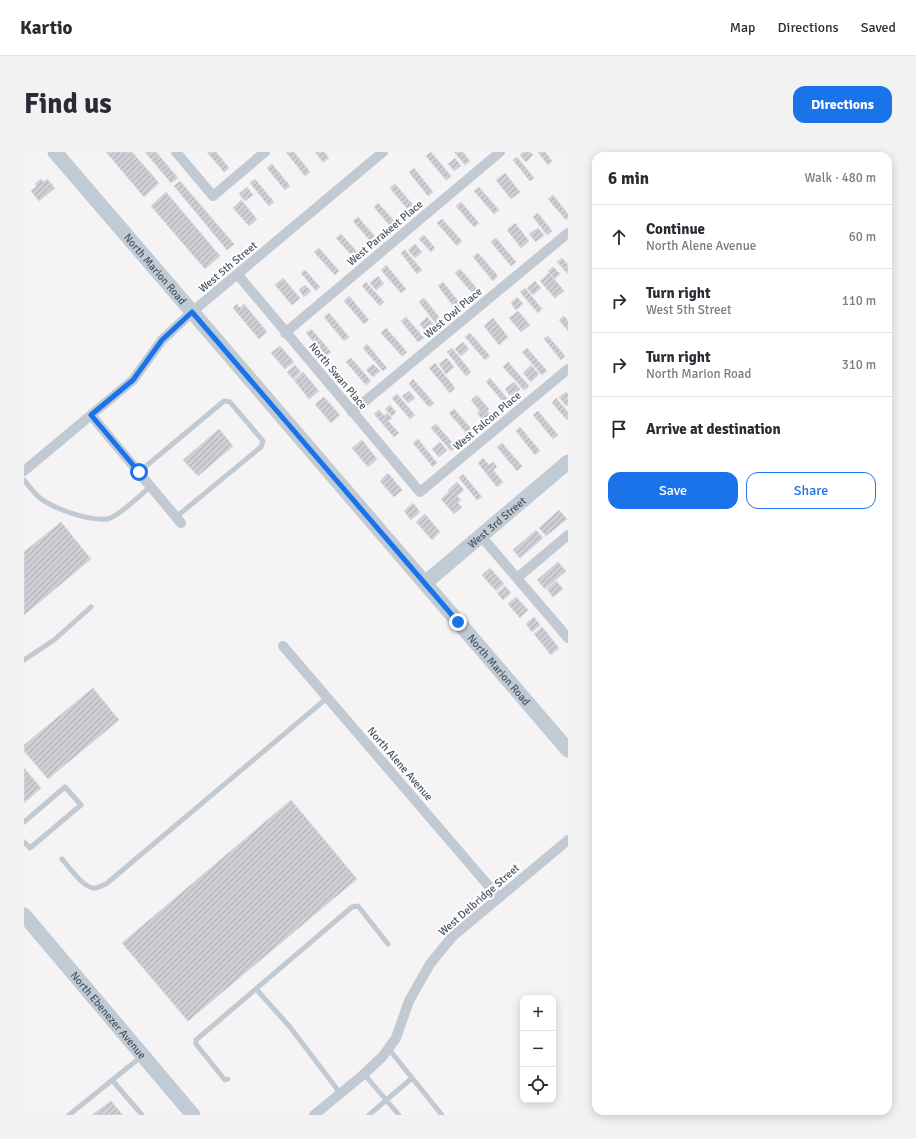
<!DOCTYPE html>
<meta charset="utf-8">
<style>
body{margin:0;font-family:Signika,sans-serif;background:#f2f2f3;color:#2b2b33}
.controls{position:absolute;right:12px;bottom:12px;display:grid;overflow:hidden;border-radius:8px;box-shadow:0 2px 10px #0003}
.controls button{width:36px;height:36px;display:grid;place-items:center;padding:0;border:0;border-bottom:1px solid #e1e1e2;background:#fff;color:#2b2b33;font:20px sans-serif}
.stop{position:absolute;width:12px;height:12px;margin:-9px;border:3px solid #1a73e8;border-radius:50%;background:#fff}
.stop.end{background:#1a73e8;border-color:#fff;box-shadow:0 1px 4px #0008}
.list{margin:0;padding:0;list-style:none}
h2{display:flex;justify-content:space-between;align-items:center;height:52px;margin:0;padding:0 16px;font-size:17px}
h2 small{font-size:13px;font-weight:400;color:#7c7c81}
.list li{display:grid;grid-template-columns:26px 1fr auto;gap:12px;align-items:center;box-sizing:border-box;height:64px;padding:0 16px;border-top:1px solid #e1e1e2}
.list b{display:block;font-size:15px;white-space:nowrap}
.list p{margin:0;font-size:13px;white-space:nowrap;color:#7c7c81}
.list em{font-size:13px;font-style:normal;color:#7c7c81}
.actions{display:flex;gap:8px;padding:12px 16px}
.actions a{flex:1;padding:9px 0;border:1px solid #1a73e8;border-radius:12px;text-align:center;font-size:14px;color:#1a73e8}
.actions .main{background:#1a73e8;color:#fff}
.icon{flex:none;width:22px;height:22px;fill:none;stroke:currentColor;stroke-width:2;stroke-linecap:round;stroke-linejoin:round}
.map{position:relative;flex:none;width:544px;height:963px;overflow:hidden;border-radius:12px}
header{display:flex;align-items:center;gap:24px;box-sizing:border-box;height:56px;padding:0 20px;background:#fff;border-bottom:1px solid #e1e1e2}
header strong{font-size:19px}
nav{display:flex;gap:22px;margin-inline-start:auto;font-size:14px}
.intro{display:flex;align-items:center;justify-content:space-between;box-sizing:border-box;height:96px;padding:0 24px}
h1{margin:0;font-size:28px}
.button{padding:10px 18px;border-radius:12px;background:#1a73e8;color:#fff;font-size:14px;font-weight:700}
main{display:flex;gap:24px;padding:0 24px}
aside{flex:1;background:#fff;border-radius:12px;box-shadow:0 2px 10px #0003}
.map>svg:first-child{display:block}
.building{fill:url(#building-hatch);stroke:#d7d9de}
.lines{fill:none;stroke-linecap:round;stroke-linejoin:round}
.lane{stroke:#c1cad2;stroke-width:5}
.street{stroke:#c1cad2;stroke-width:10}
.secondary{stroke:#c1cbd6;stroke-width:15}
.route{stroke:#1a73e8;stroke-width:5}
.labels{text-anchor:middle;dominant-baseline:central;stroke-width:4;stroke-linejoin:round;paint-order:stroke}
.street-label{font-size:11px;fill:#4a5661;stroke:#fff}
</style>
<header>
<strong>Kartio</strong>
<nav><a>Map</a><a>Directions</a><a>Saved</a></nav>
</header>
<div class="intro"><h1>Find us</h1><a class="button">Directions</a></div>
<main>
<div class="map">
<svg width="544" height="963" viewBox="0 0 544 963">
<defs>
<pattern id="building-hatch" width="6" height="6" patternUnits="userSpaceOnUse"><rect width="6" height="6" fill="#cdcfd5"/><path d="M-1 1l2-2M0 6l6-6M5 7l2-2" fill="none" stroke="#a8abb0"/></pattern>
</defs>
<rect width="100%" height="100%" fill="#f5f3f3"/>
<path class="building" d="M82 0H108L135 31 120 45Z
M121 0H132L154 26 147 31Z
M183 0H192L205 16 200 20Z
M262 0H270L286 20 281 24Z
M291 0H300L305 6 299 10Z
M407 0 427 24 422 28 402 4Z
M430 0H439L446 9 441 13Z
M499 0H506L509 3 502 10 496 3Z
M514 0H521L528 9 524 13Z
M493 5 510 26 506 29 489 8Z
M431 6 437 14 430 19 424 12Z
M248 12 266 34 261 38 243 16Z
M390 16 409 40 404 44 385 20Z
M481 21 496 40 487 47 472 28Z
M17 27 19 30 23 27 31 36 15 49 7 39 13 34 11 32Z
M231 27 250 50 245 54 226 31Z
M156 29 210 92 203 98 150 34Z
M371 32 391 55 386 60 366 36Z
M223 35 229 43 221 49 215 42Z
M455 35 475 58 470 62 450 39Z
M142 40 196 104 181 117 127 54Z
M529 43 544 62V66L542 68 524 47Z
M217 48 233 67 225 74 209 56Z
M437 50 455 71 450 75 432 54Z
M354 51 372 71 367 75 350 55Z
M514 61 528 79 523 83 509 65Z
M334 65 353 87 348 91 329 69Z
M418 67 438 89 433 94 413 71Z
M491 71 505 89 497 96 483 78Z
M514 76 520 83 512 90 505 82Z
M317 82 335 102 330 106 312 86Z
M400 83 411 96 407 100 395 87Z
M472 86 492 110 487 114 467 90Z
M391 92 398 100 391 106 384 98Z
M295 96 315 119 311 123 290 100Z
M381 98 398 118 393 122 377 101Z
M454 101 474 124 469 129 449 105Z
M538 106 543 112 544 111V122L533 110Z
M362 113 382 137 377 141 357 118Z
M529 115 536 122 531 127 524 119Z
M436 117 456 140 451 144 431 121Z
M281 118 296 135 292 139 277 121Z
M525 121 540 139 531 146 516 129Z
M354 124 360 132 352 138 346 131Z
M259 126 276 146 268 153 251 133Z
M511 129 517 136 509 143 503 136Z
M342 130 360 150 356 154 338 134Z
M419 130 438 154 433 159 414 134Z
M281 133 287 139 280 145 275 138Z
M501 136 518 157 514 161 496 140Z
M325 144 345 168 340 172 320 149Z
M493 145 499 152 492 158 487 151Z
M400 146 419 170 414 174 395 150Z
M213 152 216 156 220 152 243 180 235 187 209 156Z
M494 159 506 173 497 180 485 166Z
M305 161 325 185 320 189 300 165Z
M540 164 544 169V179L535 168Z
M382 165 400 186 394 190 377 169Z
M403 165 410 173 402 180 396 172Z
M469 166 484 185 475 193 460 174Z
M362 176 383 200 378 204 357 181Z
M287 177 307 200 302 204 282 181Z
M446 181 466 204 461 208 441 185Z
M524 184 541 204 537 208 520 187Z
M439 190 445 197 437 204 431 197Z
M343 192 363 216 359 219 339 196Z
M256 194 270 210 261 217 247 201Z
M428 196 447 220 442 224 423 200Z
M503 196 523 219 518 223 498 200Z
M327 206 347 229 342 233 322 210Z
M423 206 430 215 422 222 415 212Z
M484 210 505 234 500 238 479 215Z
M411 211 431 236 426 241 405 216Z
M349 212 356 219 349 225 342 218Z
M271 213 277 220 269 227 263 220Z
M507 213 515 222 507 230 499 221Z
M279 220 295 239 285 247 270 228Z
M466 226 486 250 482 253 462 230Z
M389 227 410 251 405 255 385 232Z
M490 230 496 237 487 245 481 237Z
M385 239 391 246 384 251 378 244Z
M542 240 544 242V253L542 254 535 245Z
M373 242 391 263 386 267 368 246Z
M453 243 465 257 463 259 468 265 464 269 460 265 458 267 453 261 456 259 447 248Z
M300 245 316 263 307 271 291 252Z
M532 246 544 260V266L543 268 528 251Z
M366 253 372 260 368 264 361 257Z
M430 257 450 280 445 284 425 261Z
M355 258 360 264 363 261 368 266 364 269 375 281 370 285 350 262Z
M514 259 534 283 529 287 509 263Z
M412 272 432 295 427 299 407 276Z
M496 275 516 299 511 303 492 279Z
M195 277 209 294 174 324 159 308Z
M394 287 413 311 409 315 389 291Z
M338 288 353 307 344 315 328 296Z
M416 290 423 298 415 305 408 297Z
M478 291 498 314 493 319 473 295Z
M459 306 465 313 469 310 473 315 469 318 479 330 473 335 454 311Z
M364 321 378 338 370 345 356 329Z
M439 322 458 345 453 348 435 326Z
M433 330 440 338 433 344 437 348 434 351 438 355 430 362 417 347 425 340 424 338Z
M389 351 396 360 387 368 380 359Z
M535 358 543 367 522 384 515 376Z
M401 362 416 380 408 388 392 370Z
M37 370 67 407 0 463V400Z
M512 378 519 386 496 406 489 398Z
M534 410 542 419 521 437 513 428Z
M466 416 480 432 472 439 458 423Z
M532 429 539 437 529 445 523 437Z
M481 434 487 441 479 448 473 441Z
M492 445 504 458 496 466 484 452Z
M510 465 516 473 508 480 502 472Z
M518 475 535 496 527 503 510 482Z
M69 536 95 568 24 627 0 599V593Z
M0 616 17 636 0 651Z
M267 648 333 727 164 869 98 791Z
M87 949 99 963H68Z"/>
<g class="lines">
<path class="lane" d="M115 320 200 249 206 250 239 289 237 295 152 365
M0 328C5 334 10 341 16 346 30 357 65 369 83 367 93 366 118 342 127 334
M0 508 30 488 67 455
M0 670 41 635 57 653 6 696 0 690
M38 707C45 715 60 737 71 736 74 736 79 733 82 732L303 546
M232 837 266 875 316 941
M364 896 418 963
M340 922 375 963
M204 927 201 928 172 892V888L328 755 334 754 364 792
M88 928 118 963
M45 963 118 904
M345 963 388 926"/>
<path class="street" d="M152 0 189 44 241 0
M214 123 396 340 544 217
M261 181 476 0
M328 260 544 81
M67 263 157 371
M0 319 109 228 138 188 168 160 359 0
M457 384 544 486
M493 426 544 383
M259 494 475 746
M290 963 340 922 359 904 372 886 385 849 406 812 428 785 544 688"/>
<g class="secondary">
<path id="s1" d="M31 0 544 598"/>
<path id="s2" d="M401 431 544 310"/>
<path id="s3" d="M0 763 169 963"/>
</g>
</g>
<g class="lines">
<path class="route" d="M115 320 67 263 109 228 138 188 168 160 434 470"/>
</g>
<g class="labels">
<g class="street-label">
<text transform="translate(361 81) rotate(-40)">West Parakeet Place</text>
<text transform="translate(204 115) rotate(-40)">West 5th Street</text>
<text stroke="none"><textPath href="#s1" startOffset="154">North Marion Road</textPath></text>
<text transform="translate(429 161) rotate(-40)">West Owl Place</text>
<text transform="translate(314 224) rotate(50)">North Swan Place</text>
<text transform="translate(463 269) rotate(-40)">West Falcon Place</text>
<text stroke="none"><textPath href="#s2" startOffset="94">West 3rd Street</textPath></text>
<text stroke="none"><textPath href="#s1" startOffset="682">North Marion Road</textPath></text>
<text transform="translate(376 612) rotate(49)">North Alene Avenue</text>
<text transform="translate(455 748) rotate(-41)">West Delbridge Street</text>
<text stroke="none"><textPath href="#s3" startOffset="131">North Ebenezer Avenue</textPath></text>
</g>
</g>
</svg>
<div class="controls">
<button>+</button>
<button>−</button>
<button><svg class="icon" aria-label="locate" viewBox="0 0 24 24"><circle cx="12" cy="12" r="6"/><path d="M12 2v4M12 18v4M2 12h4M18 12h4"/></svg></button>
</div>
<div class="stop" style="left:115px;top:320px"></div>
<div class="stop end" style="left:434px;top:470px"></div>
</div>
<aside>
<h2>6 min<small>Walk · 480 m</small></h2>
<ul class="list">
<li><svg class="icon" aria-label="ahead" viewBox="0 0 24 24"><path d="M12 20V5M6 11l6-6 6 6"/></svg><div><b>Continue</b><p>North Alene Avenue</p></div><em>60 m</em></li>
<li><svg class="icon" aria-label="right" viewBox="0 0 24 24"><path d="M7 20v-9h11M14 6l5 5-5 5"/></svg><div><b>Turn right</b><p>West 5th Street</p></div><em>110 m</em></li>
<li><svg class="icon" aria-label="right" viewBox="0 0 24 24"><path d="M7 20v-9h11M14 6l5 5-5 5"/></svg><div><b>Turn right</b><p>North Marion Road</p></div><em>310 m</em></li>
<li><svg class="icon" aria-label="arrive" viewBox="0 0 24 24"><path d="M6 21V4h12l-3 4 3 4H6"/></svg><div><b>Arrive at destination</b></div></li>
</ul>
<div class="actions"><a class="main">Save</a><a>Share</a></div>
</aside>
</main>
